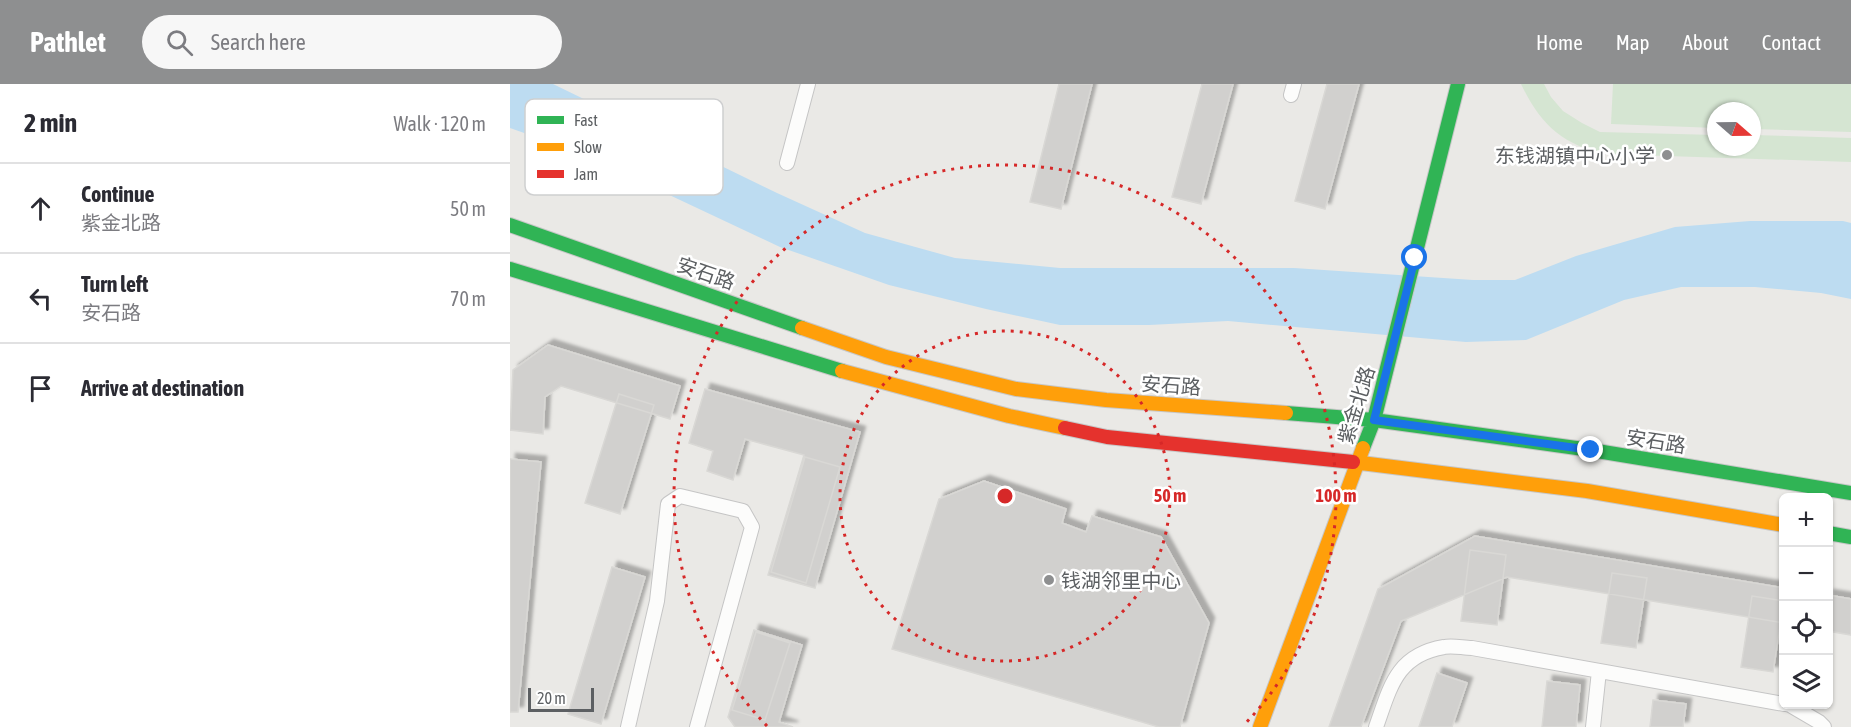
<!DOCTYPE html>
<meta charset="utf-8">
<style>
body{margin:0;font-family:"Asap Condensed","Noto Sans SC",sans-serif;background:#f7f7f7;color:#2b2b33}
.controls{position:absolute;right:18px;bottom:18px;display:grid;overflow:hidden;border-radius:9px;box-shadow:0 2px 4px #0004}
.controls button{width:54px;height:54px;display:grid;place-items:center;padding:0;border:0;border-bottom:2px solid #e1e1e2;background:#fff;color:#2b2b33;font:30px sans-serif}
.compass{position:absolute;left:1197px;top:18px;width:54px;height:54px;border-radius:50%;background:#fff;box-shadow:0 2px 4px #0004;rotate:110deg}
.scale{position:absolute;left:18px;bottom:15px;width:66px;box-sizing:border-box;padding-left:6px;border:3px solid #5c5f62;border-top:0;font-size:16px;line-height:21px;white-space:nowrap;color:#5c5f62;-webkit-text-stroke:4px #fff;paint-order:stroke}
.stop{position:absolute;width:18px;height:18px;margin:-14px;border:4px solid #1a73e8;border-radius:50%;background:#fff}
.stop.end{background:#1a73e8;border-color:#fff;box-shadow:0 2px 6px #0008}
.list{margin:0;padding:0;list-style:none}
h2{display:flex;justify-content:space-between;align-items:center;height:78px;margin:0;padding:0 24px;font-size:26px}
h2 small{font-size:20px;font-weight:400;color:#7c7c81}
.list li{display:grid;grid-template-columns:39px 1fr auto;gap:18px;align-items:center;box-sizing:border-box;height:90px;padding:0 24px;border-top:2px solid #e1e1e2}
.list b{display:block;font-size:22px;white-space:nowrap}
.list p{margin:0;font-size:20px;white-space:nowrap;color:#7c7c81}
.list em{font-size:20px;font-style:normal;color:#7c7c81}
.icon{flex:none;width:33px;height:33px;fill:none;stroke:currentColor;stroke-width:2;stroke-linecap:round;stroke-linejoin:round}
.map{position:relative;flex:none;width:1341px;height:643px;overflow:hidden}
header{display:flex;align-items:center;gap:36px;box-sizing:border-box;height:84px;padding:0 30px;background:#8e8f90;color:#fff}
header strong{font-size:28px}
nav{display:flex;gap:33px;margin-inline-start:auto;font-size:21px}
.search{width:420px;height:54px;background:#f7f7f7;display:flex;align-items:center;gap:15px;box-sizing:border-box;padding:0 21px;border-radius:33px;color:#7c7c81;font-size:22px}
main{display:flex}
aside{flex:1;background:#fff}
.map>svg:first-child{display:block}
.green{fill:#d5e5d2}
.water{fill:#bddcf1}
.building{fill:#d1d0ce;stroke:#d9d8d5;stroke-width:1.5;filter:url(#shadow)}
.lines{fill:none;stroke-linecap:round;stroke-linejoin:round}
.lane-casing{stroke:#c5c5c5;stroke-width:16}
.fast-casing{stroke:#c7c7c7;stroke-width:16}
.slow-casing{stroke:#c7c7c7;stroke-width:16}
.jam-casing{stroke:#c7c7c7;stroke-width:16}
.lane{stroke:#fcfcfb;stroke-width:14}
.fast{stroke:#30b455;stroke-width:14}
.slow{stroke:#ff9f0a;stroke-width:14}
.jam{stroke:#e5322d;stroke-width:14}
.route{stroke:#1a73e8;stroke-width:8}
.ring{fill:none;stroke:#d62828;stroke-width:3;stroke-dasharray:3 6}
.poi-dot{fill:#8e8f90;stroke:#fff;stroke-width:2}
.labels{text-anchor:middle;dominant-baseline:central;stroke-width:5;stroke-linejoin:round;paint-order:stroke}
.poi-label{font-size:20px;fill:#5c5f62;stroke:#fff;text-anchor:end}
.street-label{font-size:20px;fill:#5c5f62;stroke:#fff}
.key{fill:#fff;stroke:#cecfd0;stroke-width:1.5}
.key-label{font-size:16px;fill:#5c5f62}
.centre{fill:#d62828;stroke:#fff;stroke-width:3}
.ring-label{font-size:18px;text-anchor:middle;font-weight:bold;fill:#d62828;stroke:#fff;stroke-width:5;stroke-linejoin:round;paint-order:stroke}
</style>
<header>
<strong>Pathlet</strong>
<div class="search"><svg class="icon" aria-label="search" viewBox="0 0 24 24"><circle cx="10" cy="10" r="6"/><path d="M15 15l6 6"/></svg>Search here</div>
<nav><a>Home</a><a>Map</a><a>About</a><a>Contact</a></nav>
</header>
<main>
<aside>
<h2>2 min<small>Walk · 120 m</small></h2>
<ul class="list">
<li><svg class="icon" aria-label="ahead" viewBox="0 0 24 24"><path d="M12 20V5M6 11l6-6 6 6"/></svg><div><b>Continue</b><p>紫金北路</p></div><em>50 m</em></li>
<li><svg class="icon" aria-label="left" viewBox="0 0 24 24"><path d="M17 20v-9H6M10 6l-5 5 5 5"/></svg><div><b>Turn left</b><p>安石路</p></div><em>70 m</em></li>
<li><svg class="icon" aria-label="arrive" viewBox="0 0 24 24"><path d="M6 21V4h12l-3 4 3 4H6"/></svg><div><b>Arrive at destination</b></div></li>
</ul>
</aside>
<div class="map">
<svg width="1341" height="643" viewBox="0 0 1341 643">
<defs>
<filter id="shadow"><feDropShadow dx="5.5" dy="-5.5" stdDeviation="1.5" flood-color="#0004"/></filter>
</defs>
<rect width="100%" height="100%" fill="#eae9e6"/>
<path class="green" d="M1011 0H1034L1041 13 1053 27 1072 39 1090 48 1206 51V63H1242V51L1341 54V78L1096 70C1052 61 1030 40 1011 0Z
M1103 0H1341V48L1242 45V27H1206V44L1101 40Z"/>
<path class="water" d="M0 0H43L267 109 355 149 445 174 550 184H784L963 196H1005L1066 172 1165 143 1240 137H1333L1341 139V215L1311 209 1245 203H1171L1114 216 1016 256 956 258 718 237 639 241H550L476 225 379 201 270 163 68 68 0 44Z"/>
<path class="building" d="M549 0H582L551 125 520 118Z
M692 0H723L691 120 662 113Z
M817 0H849L815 125 785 117Z
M38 261 170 302 160 335 51 302 35 313 33 350 0 346 3 286Z
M195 305 350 348 305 504 258 491 294 371 235 355 223 396 197 387 203 367 179 359Z
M109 310 144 321 110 430 75 419Z
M295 373 330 383 296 499 261 488Z
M0 375 31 378 8 628H0Z
M474 397 556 425 552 439 576 448 582 432 651 453 699 539 670 643H649L382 565 429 415Z
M965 452 1274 504V539L997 493 891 537 851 643H819L868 505Z
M960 466 996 471 987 541 951 537Z
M102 483 135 493 91 640 58 630Z
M1102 489 1137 494 1126 564 1091 559Z
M1318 511 1341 515V551L1318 547Z
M1242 512 1274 517 1263 588 1231 583Z
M244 546 292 561 269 638 283 643H225L218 633Z
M246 548 280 559 255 636 222 626Z
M927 589 957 599 942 643H909Z
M1037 597 1070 601 1066 643H1032Z
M1143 616 1176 620 1173 643H1140Z"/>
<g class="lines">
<g class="lane-casing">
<path id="lane" d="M781 11 784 0
M277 79 298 0
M1276 620 1280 621 1309 638 1314 643
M118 643 147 517 158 420 170 412 233 427 242 443 187 643
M866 643C880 604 886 571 934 563 943 561 953 564 962 564L1274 620
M1083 643 1089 587"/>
</g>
<g class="fast-casing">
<path id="fast" d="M0 141 292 244
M0 185 332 287
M776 329 864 336 1081 366 1341 409
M853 364 864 336 948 0
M1318 449 1341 453"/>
</g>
<g class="slow-casing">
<path id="slow" d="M292 244 376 273 506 305 596 316 776 329
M332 287 499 332 555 344
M843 378 1077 407 1274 441
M750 643 853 364"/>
</g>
<g class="jam-casing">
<path id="jam" d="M555 344 597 353 843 378"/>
</g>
<use href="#lane" class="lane"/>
<use href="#fast" class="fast"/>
<use href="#slow" class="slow"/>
<use href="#jam" class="jam"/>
</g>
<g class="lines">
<path class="route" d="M905 174 864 336 1081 366"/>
</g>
<g class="ring">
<circle cx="495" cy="412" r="165"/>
<path d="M257 642A331 331 0 1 1 733 642"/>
</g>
<g class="poi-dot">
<circle cx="1157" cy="71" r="6"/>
<circle cx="539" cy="496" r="6"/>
</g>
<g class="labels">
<g class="poi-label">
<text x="1145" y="71">东钱湖镇中心小学</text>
<text x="551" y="496" text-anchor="start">钱湖邻里中心</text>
</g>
<g class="street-label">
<text transform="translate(196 189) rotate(19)">安石路</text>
<text transform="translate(661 301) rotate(4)">安石路</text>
<text transform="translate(846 321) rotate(-73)">紫金北路</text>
<text transform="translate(1146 357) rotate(9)">安石路</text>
</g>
</g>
<rect x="15" y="15" width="198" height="96" rx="9" class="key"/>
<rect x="27" y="32" width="27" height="8" fill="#30b455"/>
<rect x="27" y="59" width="27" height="8" fill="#ff9f0a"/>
<rect x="27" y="86" width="27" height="8" fill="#e5322d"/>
<g class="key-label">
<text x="64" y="42">Fast</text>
<text x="64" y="69">Slow</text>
<text x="64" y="96">Jam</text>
</g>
<circle cx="495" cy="412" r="9" class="centre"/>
<g class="ring-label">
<text x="660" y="418">50 m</text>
<text x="826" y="418">100 m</text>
</g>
</svg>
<div class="controls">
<button>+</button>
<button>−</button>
<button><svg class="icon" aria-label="locate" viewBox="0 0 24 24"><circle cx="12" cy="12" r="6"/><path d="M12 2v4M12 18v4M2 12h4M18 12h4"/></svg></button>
<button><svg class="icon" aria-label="layers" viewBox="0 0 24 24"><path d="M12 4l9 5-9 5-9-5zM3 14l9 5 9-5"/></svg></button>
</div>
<svg class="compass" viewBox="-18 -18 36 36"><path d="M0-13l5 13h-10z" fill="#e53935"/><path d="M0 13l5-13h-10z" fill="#7c7c81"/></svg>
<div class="scale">20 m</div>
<div class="stop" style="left:905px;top:174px"></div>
<div class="stop end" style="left:1081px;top:366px"></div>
</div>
</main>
